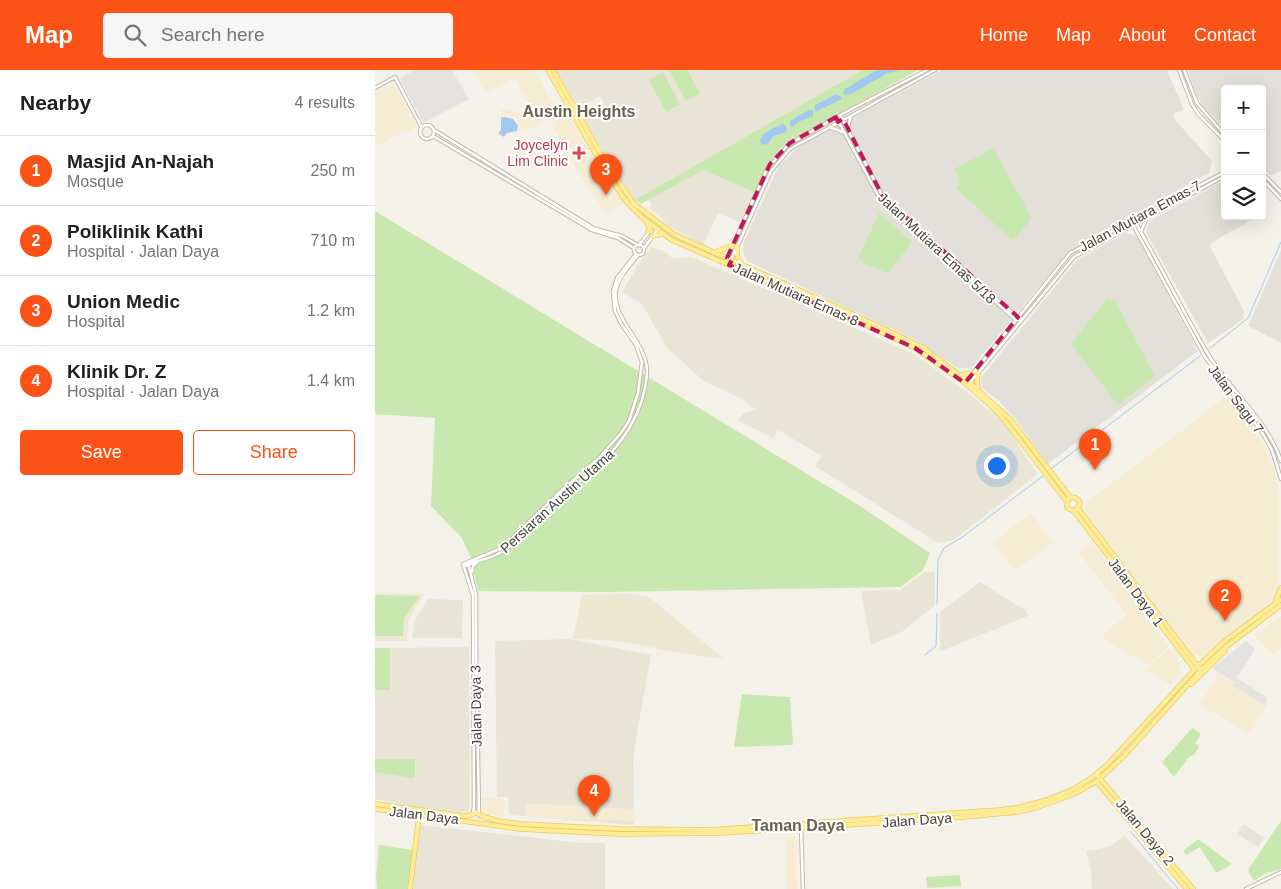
<!DOCTYPE html>
<meta charset="utf-8">
<style>
body{margin:0;font-family:Helvetica,sans-serif;background:#f6f6f6;color:#202124}
.controls{position:absolute;right:15px;top:15px;display:grid;overflow:hidden;border-radius:5px;box-shadow:0 5px 20px #0002}
.controls button{width:45px;height:45px;display:grid;place-items:center;padding:0;border:0;border-bottom:1px solid #e0e0e0;background:#fff;color:#202124;font:25px sans-serif}
.you{position:absolute;left:621px;top:395px;width:18px;height:18px;margin:-12px;border:4px solid #fff;border-radius:50%;background:#1a73e8;box-shadow:0 0 0 8px #1a73e833}
.badge{display:grid;place-items:center;width:32px;height:32px;border-radius:50%;background:#fb5217;color:#fff;font-size:16px;font-weight:700}
.pin{position:absolute;translate:-50% -41px;filter:drop-shadow(0 1px 2px #0008)}
.pin::after{content:'';position:absolute;top:26px;width:18px;height:15px;background:inherit;clip-path:polygon(0 0,100% 0,50% 100%)}
.list{margin:0;padding:0;list-style:none}
h2{display:flex;justify-content:space-between;align-items:center;height:65px;margin:0;padding:0 20px;font-size:21px}
h2 small{font-size:16px;font-weight:400;color:#757577}
.list li{display:grid;grid-template-columns:32px 1fr auto;gap:15px;align-items:center;box-sizing:border-box;height:70px;padding:0 20px;border-top:1px solid #e0e0e0}
.list b{display:block;font-size:19px;white-space:nowrap}
.list p{margin:0;font-size:16px;white-space:nowrap;color:#757577}
.list em{font-size:16px;font-style:normal;color:#757577}
.actions{display:flex;gap:10px;padding:15px 20px}
.actions a{flex:1;padding:11px 0;border:1px solid #fb5217;border-radius:5px;text-align:center;font-size:18px;color:#fb5217}
.actions .main{background:#fb5217;color:#fff}
.icon{flex:none;width:28px;height:28px;fill:none;stroke:currentColor;stroke-width:2;stroke-linecap:round;stroke-linejoin:round}
.map{position:relative;flex:none;width:906px;height:819px;overflow:hidden}
header{display:flex;align-items:center;gap:30px;box-sizing:border-box;height:70px;padding:0 25px;background:#fb5217;color:#fff}
header strong{font-size:24px}
nav{display:flex;gap:28px;margin-inline-start:auto;font-size:18px}
.search{width:350px;height:45px;background:#f6f6f6;display:flex;align-items:center;gap:12px;box-sizing:border-box;padding:0 18px;border-radius:5px;color:#757577;font-size:19px}
main{display:flex}
aside{flex:1;background:#fff}
.map>svg:first-child{display:block}
.residential{fill:#e8e4d6}
.commercial{fill:#f6ebd3}
.industrial{fill:#e3e0d9;fill-rule:evenodd}
.education{fill:#ede8d1}
.green{fill:#c9e8b0}
.parking{fill:#e5e3df}
.water{fill:#a4c9f1}
.lines{fill:none;stroke-linecap:round;stroke-linejoin:round}
.stream{stroke:#a4c9f1;stroke-width:1}
.minor-casing{stroke:#bfbaaa;stroke-width:4.5}
.major-casing{stroke:#e5cc65;stroke-width:5.5}
.minor{stroke:#fff;stroke-width:2.5}
.major{stroke:#ffec96;stroke-width:4}
.marked{fill:none;stroke:#c2185b;stroke-width:4;stroke-dasharray:10 6;stroke-linejoin:round}
.health-dot{fill:#e0444e;stroke:#fff;stroke-width:2}
.labels{text-anchor:middle;dominant-baseline:central;stroke-width:4;stroke-linejoin:round;paint-order:stroke}
.health-label{font-size:14px;fill:#be3a42;stroke:#fff;text-anchor:end}
.street-label{font-size:14px;fill:#474236;stroke:#fff}
.quarter-label{font-size:16px;font-weight:bold;fill:#6a624d;stroke:#fff}
</style>
<header>
<strong>Map</strong>
<div class="search"><svg class="icon" aria-label="search" viewBox="0 0 24 24"><circle cx="10" cy="10" r="6"/><path d="M15 15l6 6"/></svg>Search here</div>
<nav><a>Home</a><a>Map</a><a>About</a><a>Contact</a></nav>
</header>
<main>
<aside>
<h2>Nearby<small>4 results</small></h2>
<ul class="list">
<li><span class="badge">1</span><div><b>Masjid An-Najah</b><p>Mosque</p></div><em>250 m</em></li>
<li><span class="badge">2</span><div><b>Poliklinik Kathi</b><p>Hospital · Jalan Daya</p></div><em>710 m</em></li>
<li><span class="badge">3</span><div><b>Union Medic</b><p>Hospital</p></div><em>1.2 km</em></li>
<li><span class="badge">4</span><div><b>Klinik Dr. Z</b><p>Hospital · Jalan Daya</p></div><em>1.4 km</em></li>
</ul>
<div class="actions"><a class="main">Save</a><a>Share</a></div>
</aside>
<div class="map">
<svg width="906" height="819" viewBox="0 0 906 819">
<rect width="100%" height="100%" fill="#f4f1e8"/>
<path class="residential" d="M182 0H543L411 73 397 89 388 102 366 153 343 143 328 175 290 154 291 152 274 138 277 136 274 130 266 134 260 130 233 89 209 49 211 43 229 33 225 26 207 37 202 36Z
M276 177 288 181 297 188 317 187 539 284 599 327 631 356 662 404 579 470 563 473 440 396 447 386 403 360 398 368 363 351 368 343 382 340 365 328 329 311 292 278 267 234 247 222 266 190Z
M549 502H560V535L528 561 496 575 486 521 525 520Z
M605 512 650 540 653 546 566 581 564 579 565 576V542Z
M53 529 88 530 87 568H37L40 550Z
M195 569 276 585 262 663 258 693 259 755 134 745 133 727H122L120 571Z
M94 577 95 737 92 742 39 737 0 729V620H15V578Z
M45 755 206 773H230V819H37Z
M749 765 798 819H717L716 801 711 781 734 777Z"/>
<path class="commercial" d="M100 0H159L183 43 149 62 142 49 134 45 127 46 125 40 136 39 146 44 156 38 140 8 111 23 99 1Z
M18 14H20L42 57 29 64 28 62 0 77V23Z
M193 45 221 92 249 134 231 144 207 108 176 53Z
M856 326 883 364 893 385 902 409 904 428 903 519 900 528 895 534 839 576 828 587 819 585 710 440 711 433 851 327Z
M656 443 678 473 641 499 633 493 620 475V471Z
M717 473 794 577 772 595 728 568V564L752 545 704 483Z
M906 546V578L899 585 879 565Z
M794 579 804 592 806 597 804 604 795 614 769 600Z
M843 603 893 634 874 664 825 634Z
M107 728H128L129 746 107 744Z
M151 733 260 739V751L151 747Z
M420 766 422 819H411L410 767Z"/>
<path class="industrial" d="M567 0H792L809 40 798 44 800 50 837 91 834 103 694 181 596 298H582L543 271 372 191 368 182 369 171 404 96 425 76ZM580 99 636 169 581 116 587 112Z
M813 0H906V101L895 105 887 97V19H850V58L829 37 822 27Z
M850 110V146H883L836 173 835 177 869 241 868 249 833 273 771 162 774 151Z
M751 163 762 166 823 281 673 394 640 348 624 331 607 318 606 308 702 190Z
M906 180V273L873 256Z"/>
<path class="education" d="M0 524H49L33 551 32 571H0Z
M253 524 274 527 349 589 299 582 260 574 231 570 198 569 207 525Z"/>
<path class="green" d="M294 0H312L325 23 311 31Z
M488 0H543L411 73 392 95 379 122 328 100 266 134 260 130Z
M288 2 305 34 291 42 274 10Z
M617 79 619 80 657 148 640 169H636L580 117 586 112 579 99Z
M0 141 485 436 555 483 548 500 526 517 228 522 103 521 95 485 86 467 56 436 60 348 0 344Z
M504 143 537 172 513 203 488 193 489 191 483 188Z
M734 229 740 231 780 306 743 335 696 274 731 230Z
M0 525 45 526 29 548 28 566H0Z
M0 578H15V620H0Z
M367 624 415 627 418 675 359 677Z
M817 658 826 664 820 673 824 676 820 684 814 687 799 707 787 692Z
M0 689H40V706L37 708 0 702Z
M906 751V799L892 803 879 811 873 800Z
M823 769 857 794 841 803 825 777 811 785 808 781Z
M4 775 38 780 34 819H2L1 807Z
M585 805 586 816 552 818 551 807Z"/>
<path class="parking" d="M40 0H81L78 2 94 29 52 51 48 52 25 8Z
M871 571 880 579 862 608 893 628 889 635 857 615 859 612 837 598Z
M870 755 889 768 883 777 862 764 867 756Z"/>
<path class="water" d="M502 0H526L513 3 476 24 470 25 468 22 470 19Z
M462 24 467 28 465 30 440 42V35Z
M434 40H438V46L423 52 417 57 415 56V51Z
M129 47 138 49 143 56 142 61 132 63 129 67 123 63 126 60V48Z
M409 54 412 58 411 62 398 66 394 73 387 75 385 72C386 62 400 57 409 54Z"/>
<g class="lines">
<path class="stream" d="M834 279 873 248 906 172
M677 398 825 286
M562 534 563 490 569 478 586 468 668 406
M550 585 561 576 562 544
M756 762 803 819"/>
<g class="minor-casing">
<path id="minor" d="M804 0 817 34 823 44 850 71
M809 0 822 33 850 65
M0 18 20 7 47 58
M465 45 508 127 643 248
M461 47 505 129 641 250 647 249
M45 62a7 7 0 1 1 14 0a7 7 0 1 1-14 0Z
M454 57 468 62
M473 57 476 46
M59 60 220 159 247 166 263 175
M58 66 217 160 243 168 259 178
M887 103 906 122
M887 109 906 129
M759 150C785 194 807 240 833 284 855 321 892 349 906 391
M758 155 830 287 888 364 897 380 906 409
M766 162 771 149
M259 180a5 5 0 1 1 10 0a5 5 0 1 1-10 0Z
M264 175 274 162
M363 175 396 101 415 79 560 0
M269 178 283 159
M350 193 392 99 413 75 465 45 552 0
M354 195 360 180
M591 312 695 183 850 102
M594 314 699 187 850 106
M93 493 101 525V575L104 743
M90 496C102 490 117 489 128 481 146 469 160 451 175 437 212 404 249 382 266 333 269 323 272 311 272 300 270 268 233 247 242 216 245 205 256 194 263 185
M97 502 98 496 102 492
M98 743 99 736 98 525 88 494 127 478 189 418 223 389 246 363 254 351 263 323 267 292 261 275 247 255 240 241 238 221 242 208 261 184
M426 758 428 819
M871 819 906 802"/>
</g>
<g class="major-casing">
<path id="major" d="M173 0 225 92 253 134 270 150 297 170 478 249 540 278 590 313 616 336 631 352 686 424 692 432V438L699 441 704 436 705 432 701 428 695 427 692 432
M178 0 228 88 259 134 300 165 471 241 547 277 595 313 635 349 695 427
M199 36 203 38 210 39 206 50
M272 153 275 159 273 162
M277 166 288 164
M362 176V185L366 193
M340 182 359 175
M603 303 602 312 603 318
M584 305 598 303
M703 438 824 598
M699 441 820 600
M900 533 906 518
M816 614 850 581
M723 706 818 819
M721 711 812 819
M0 734 90 746 96 745
M0 739 146 759 244 764 345 763 577 748 642 742 660 738 699 724 722 711 749 686 826 600 852 576 906 535
M96 745 101 742 106 746
M106 746 123 751 146 754 244 759 336 760 624 740 642 738 672 730 699 719 718 707 733 694 823 596 850 571 905 530
M35 819 44 746"/>
</g>
<use href="#minor" class="minor"/>
<use href="#major" class="major"/>
</g>
<path class="marked" d="M461 47 463 52 468 49 508 127 643 247 590 313 540 278 354 195 357 190 352 188 395 94 415 73Z"/>
<path class="health-dot" d="M201.5 75.5h5v5h5v5h-5v5h-5v-5h-5v-5h5z"/>
<g class="labels">
<g class="health-label">
<text x="193" y="75">Joycelyn<tspan x="193" dy="16">Lim Clinic</tspan></text>
</g>
<g class="street-label">
<text transform="translate(765 146) rotate(-28)">Jalan Mutiara Emas 7</text>
<text transform="translate(562 178) rotate(43)">Jalan Mutiara Emas 5/18</text>
<text transform="translate(421 224) rotate(24)">Jalan Mutiara Emas 8</text>
<text transform="translate(861 329) rotate(53)">Jalan Sagu 7</text>
<text transform="translate(182 431) rotate(-42)">Persiaran Austin Utama</text>
<text transform="translate(761 522) rotate(53)">Jalan Daya 1</text>
<text transform="translate(101 636) rotate(-91)">Jalan Daya 3</text>
<text transform="translate(49 745) rotate(7)">Jalan Daya</text>
<text transform="translate(542 750) rotate(-4)">Jalan Daya</text>
<text transform="translate(770 762) rotate(50)">Jalan Daya 2</text>
</g>
<g class="quarter-label">
<text x="204" y="41">Austin Heights</text>
<text x="423" y="755">Taman Daya</text>
</g>
</g>
</svg>
<div class="controls">
<button>+</button>
<button>−</button>
<button><svg class="icon" aria-label="layers" viewBox="0 0 24 24"><path d="M12 4l9 5-9 5-9-5zM3 14l9 5 9-5"/></svg></button>
</div>
<div class="you"></div>
<div class="pin badge" style="left:720px;top:400px">1</div>
<div class="pin badge" style="left:850px;top:551px">2</div>
<div class="pin badge" style="left:231px;top:125px">3</div>
<div class="pin badge" style="left:219px;top:746px">4</div>
</div>
</main>
